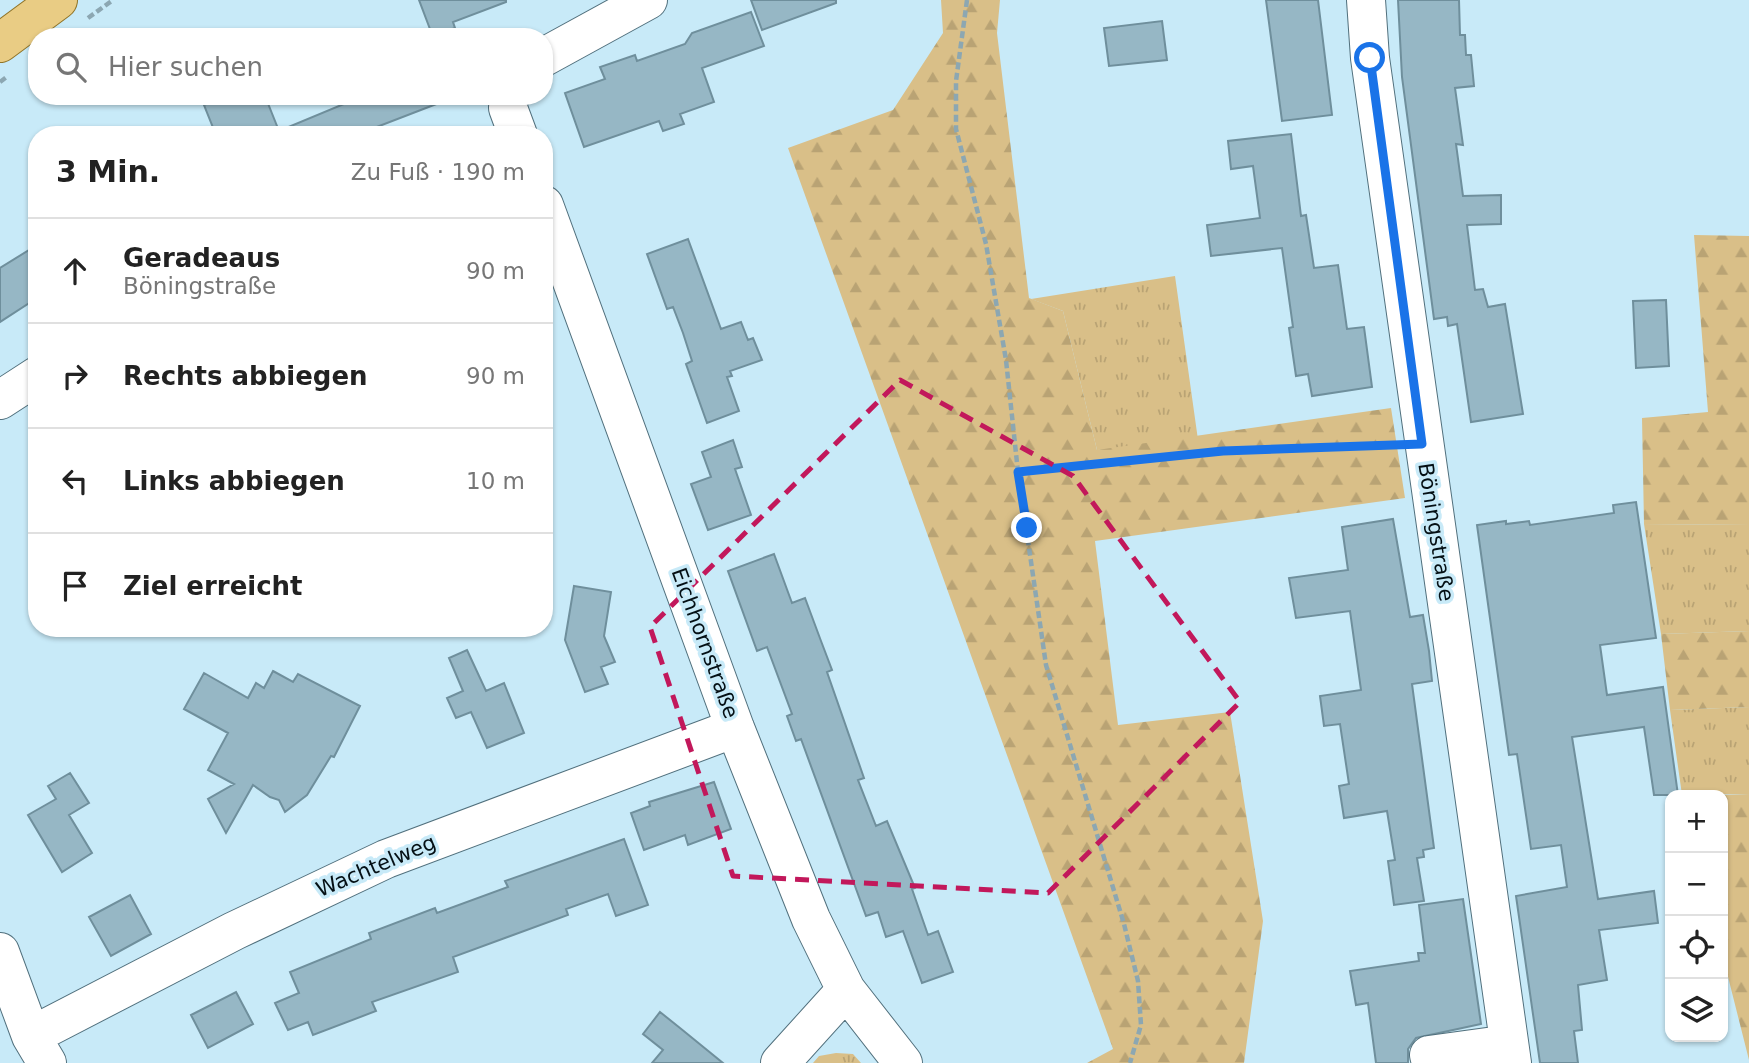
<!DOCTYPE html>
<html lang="de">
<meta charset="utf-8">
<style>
body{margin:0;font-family:"DejaVu Sans",sans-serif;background:#f6f6f6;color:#222}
.controls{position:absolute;right:21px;bottom:21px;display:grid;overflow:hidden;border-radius:14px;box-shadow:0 2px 5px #0004}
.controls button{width:63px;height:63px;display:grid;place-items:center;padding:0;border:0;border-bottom:2px solid #e0e0e0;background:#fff;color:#222;font:35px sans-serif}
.stop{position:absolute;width:21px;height:21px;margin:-16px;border:5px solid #1a73e8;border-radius:50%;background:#fff}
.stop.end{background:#1a73e8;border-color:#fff;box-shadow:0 2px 7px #0008}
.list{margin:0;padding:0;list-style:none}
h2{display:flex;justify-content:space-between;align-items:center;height:91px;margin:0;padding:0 28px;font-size:30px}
h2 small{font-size:23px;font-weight:400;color:#767676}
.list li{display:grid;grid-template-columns:46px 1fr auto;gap:21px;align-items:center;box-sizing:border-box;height:105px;padding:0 28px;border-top:2px solid #e0e0e0}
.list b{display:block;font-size:26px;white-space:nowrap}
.list p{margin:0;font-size:23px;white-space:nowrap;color:#767676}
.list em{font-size:23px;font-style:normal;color:#767676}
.icon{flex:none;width:38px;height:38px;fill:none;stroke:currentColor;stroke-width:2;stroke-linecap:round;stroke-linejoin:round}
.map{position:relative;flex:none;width:1749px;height:1063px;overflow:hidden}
.search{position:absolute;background:#fff;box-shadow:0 2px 5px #0004;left:28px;top:28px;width:525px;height:77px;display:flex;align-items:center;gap:18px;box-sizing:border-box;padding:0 24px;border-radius:28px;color:#767676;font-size:26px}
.panel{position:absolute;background:#fff;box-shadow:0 2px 5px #0004;left:28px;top:126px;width:525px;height:511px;border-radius:28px}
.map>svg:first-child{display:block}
.grass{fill:url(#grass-tufts)}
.forest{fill:url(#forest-firs)}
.building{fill:#96b7c5;stroke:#6f8f9c;stroke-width:2}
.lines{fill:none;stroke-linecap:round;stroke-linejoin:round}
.minor-casing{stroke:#51707d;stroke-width:40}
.major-casing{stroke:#907428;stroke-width:40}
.path{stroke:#8ca7b2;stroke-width:4.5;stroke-dasharray:7 3.5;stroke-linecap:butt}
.minor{stroke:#fff;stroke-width:38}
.major{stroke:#e9cc84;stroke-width:38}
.route{stroke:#1a73e8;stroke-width:9}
.marked{fill:none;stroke:#c2185b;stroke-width:5;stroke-dasharray:14 9;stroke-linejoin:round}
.labels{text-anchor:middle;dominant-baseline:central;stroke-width:7;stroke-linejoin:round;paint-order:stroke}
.street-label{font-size:21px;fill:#040f14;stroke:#c8eaf8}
</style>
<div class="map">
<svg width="1749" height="1063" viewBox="0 0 1749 1063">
<defs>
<pattern id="grass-tufts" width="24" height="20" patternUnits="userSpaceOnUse" patternTransform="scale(1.75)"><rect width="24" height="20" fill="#d9bf88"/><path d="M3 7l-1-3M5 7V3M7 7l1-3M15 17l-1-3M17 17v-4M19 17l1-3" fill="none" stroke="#b9a374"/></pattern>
<pattern id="forest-firs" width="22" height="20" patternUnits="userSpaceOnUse" patternTransform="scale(1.75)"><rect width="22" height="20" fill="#d9bf88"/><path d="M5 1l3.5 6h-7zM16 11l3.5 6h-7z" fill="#b9a374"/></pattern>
</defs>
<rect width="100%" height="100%" fill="#c8eaf8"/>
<path class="grass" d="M1175 276 1199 447 1097 450 1063 311 1031 299Z
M1644 524 1749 525V631L1661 634Z
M1749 707V794L1682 795 1670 710Z
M836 1053 853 1054 861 1063H813L819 1056Z"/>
<path class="forest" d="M941 0H1000L997 33 1029 298 1063 311 1097 450 1391 408 1405 498 1095 541 1118 725 1230 712 1263 921 1244 1063H1087L1113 1049 788 148 893 110 943 33Z
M1694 235 1749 236V525L1644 524 1642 418 1708 412Z
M1749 631V707L1670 710 1661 634Z
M1749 794V1060L1723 957V795Z"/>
<path class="building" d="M419 0H506V2L453 22 455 28 433 37Z
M751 0H836V3L762 30Z
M1266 0H1318L1332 115 1282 121Z
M1398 0H1459L1460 35H1465L1466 55H1471L1474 86 1455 88 1463 145 1456 144 1463 196 1501 195V224L1467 225 1475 290 1483 289 1488 307 1505 304 1523 414 1471 422 1457 324 1448 326 1447 317 1434 319 1402 77Z
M751 12 764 46 702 68 714 102 680 114 684 124 663 131 659 121 584 147 565 93 605 79 600 67 635 55 637 61 685 44 692 33Z
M1162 21 1167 60 1109 66 1104 28Z
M226 96H265L279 131 363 96 452 98 356 135H216L204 105Z
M1291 134 1301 216 1306 215 1314 268 1338 265 1347 329 1364 327 1372 387 1312 396 1308 374 1296 376 1289 328 1293 327 1282 248 1211 256 1207 225 1260 218 1253 166 1231 169 1228 141Z
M688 239 721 329 741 322 748 340 753 338 762 360 730 371 732 376 727 377 739 411 707 423 686 364 692 361 683 333 673 307 667 309 647 254Z
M37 245V298L0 322V268Z
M1666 300 1669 366 1636 368 1633 301Z
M733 440 742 467 735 469 751 515 708 530 691 484 711 477 702 452Z
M1636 502 1656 638 1600 645 1607 695 1663 687 1678 795H1654L1644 727 1572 737 1598 899 1654 891 1658 923 1599 930 1607 980 1578 985 1582 1030 1574 1031 1578 1063H1540L1516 896 1567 887 1561 845 1531 849 1517 754 1509 755 1477 525 1506 521V524L1529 521 1530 525 1614 513 1613 505Z
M1393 519 1410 617 1423 615 1429 651 1432 681 1412 684 1434 848 1423 850 1424 857 1417 858 1424 901 1394 905 1388 861 1395 860 1387 811 1344 818 1339 786 1349 784 1340 724 1324 726 1320 696 1361 690 1350 611 1296 618 1289 578 1348 570 1342 527Z
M774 554 792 603 805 598 821 641 832 670 827 672 864 778 858 780 876 826 887 821 915 888 912 889 928 935 938 931 953 972 922 983 903 931 886 937 878 912 866 916 801 739 796 741 787 716 792 714 767 647 757 651 728 571Z
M574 586 611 592 604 636 615 662 601 667 608 684 585 692 565 640Z
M467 650 486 691 504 683 524 733 487 748 471 712 456 718 447 698 463 691 449 658Z
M273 671 293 682 298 674 360 706 334 757 331 756 307 795 285 812 279 800 270 797 253 785 226 833 208 799 234 784 208 770 228 733 184 709 204 673 248 698 256 683 264 688Z
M70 773 89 803 69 815 92 853 62 872 28 815 56 799 48 786Z
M714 782 731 829 688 845 685 835 644 850 631 813 650 806 649 802Z
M624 839 648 905 616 916 608 894 566 909 568 915 453 957 458 972 372 1002 376 1011 313 1035 308 1022 288 1030 275 1003 299 993 290 972 371 939 369 933 435 908 437 913 508 887 505 881Z
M130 895 151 934 111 956 89 917Z
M1463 899 1481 1024 1416 1038 1408 1049V1063H1376L1368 1003 1356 1005 1350 971 1419 961 1418 953H1425L1419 905Z
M236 992 253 1024 208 1048 191 1015Z
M660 1012 680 1028 723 1063H652L663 1050 643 1034Z"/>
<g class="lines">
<g class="minor-casing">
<path id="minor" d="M1366 0 1370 58 1512 1063
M544 57 648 0
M509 96 508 108 518 135
M544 205 735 728 811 919 846 990 903 1063
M0 400 37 376
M0 952 31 1036 47 1063
M31 1036 234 931 386 859 735 728
M780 1063 846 990
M1431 1063 1429 1055 1509 1044"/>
</g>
<g class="major-casing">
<path id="major" d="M0 43 58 0"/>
</g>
<path class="path" d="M967 0 956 81V129L986 244 1006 360 1018 472 1046 665 1124 924 1138 981 1141 1025 1130 1063
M88 18 113 0
M0 82 8 76
M1018 472 1224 451 1393 445"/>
<use href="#minor" class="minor"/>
<use href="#major" class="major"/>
</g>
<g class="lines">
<path class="route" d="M1027 528 1018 472 1223 451 1422 444 1370 58"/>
</g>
<path class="marked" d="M900 380 1073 476 1240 702 1048 893 733 876 650 627Z"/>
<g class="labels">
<g class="street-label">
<text transform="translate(1436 532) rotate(81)">Böningstraße</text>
<text transform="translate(705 643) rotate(70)">Eichhornstraße</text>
<text transform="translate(376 866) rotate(-23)">Wachtelweg</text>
</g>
</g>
</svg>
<div class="controls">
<button>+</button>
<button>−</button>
<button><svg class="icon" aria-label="locate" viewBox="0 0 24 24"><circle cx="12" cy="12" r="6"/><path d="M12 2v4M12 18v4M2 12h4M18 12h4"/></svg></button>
<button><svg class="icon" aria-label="layers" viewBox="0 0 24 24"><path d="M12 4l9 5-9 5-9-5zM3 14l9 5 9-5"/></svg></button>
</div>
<div class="stop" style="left:1370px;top:58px"></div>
<div class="stop end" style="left:1027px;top:528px"></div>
<div class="search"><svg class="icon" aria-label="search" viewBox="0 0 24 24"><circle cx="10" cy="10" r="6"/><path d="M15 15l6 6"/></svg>Hier suchen</div>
<section class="panel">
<h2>3 Min.<small>Zu Fuß · 190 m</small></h2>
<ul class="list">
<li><svg class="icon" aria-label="ahead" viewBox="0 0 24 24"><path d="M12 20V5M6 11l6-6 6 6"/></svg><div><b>Geradeaus</b><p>Böningstraße</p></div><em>90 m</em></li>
<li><svg class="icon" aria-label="right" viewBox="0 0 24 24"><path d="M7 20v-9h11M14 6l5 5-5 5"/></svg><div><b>Rechts abbiegen</b></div><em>90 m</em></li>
<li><svg class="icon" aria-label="left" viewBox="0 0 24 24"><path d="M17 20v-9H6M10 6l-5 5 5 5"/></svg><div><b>Links abbiegen</b></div><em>10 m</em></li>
<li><svg class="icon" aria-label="arrive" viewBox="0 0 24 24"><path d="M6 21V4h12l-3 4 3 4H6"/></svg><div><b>Ziel erreicht</b></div></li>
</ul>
</section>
</div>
